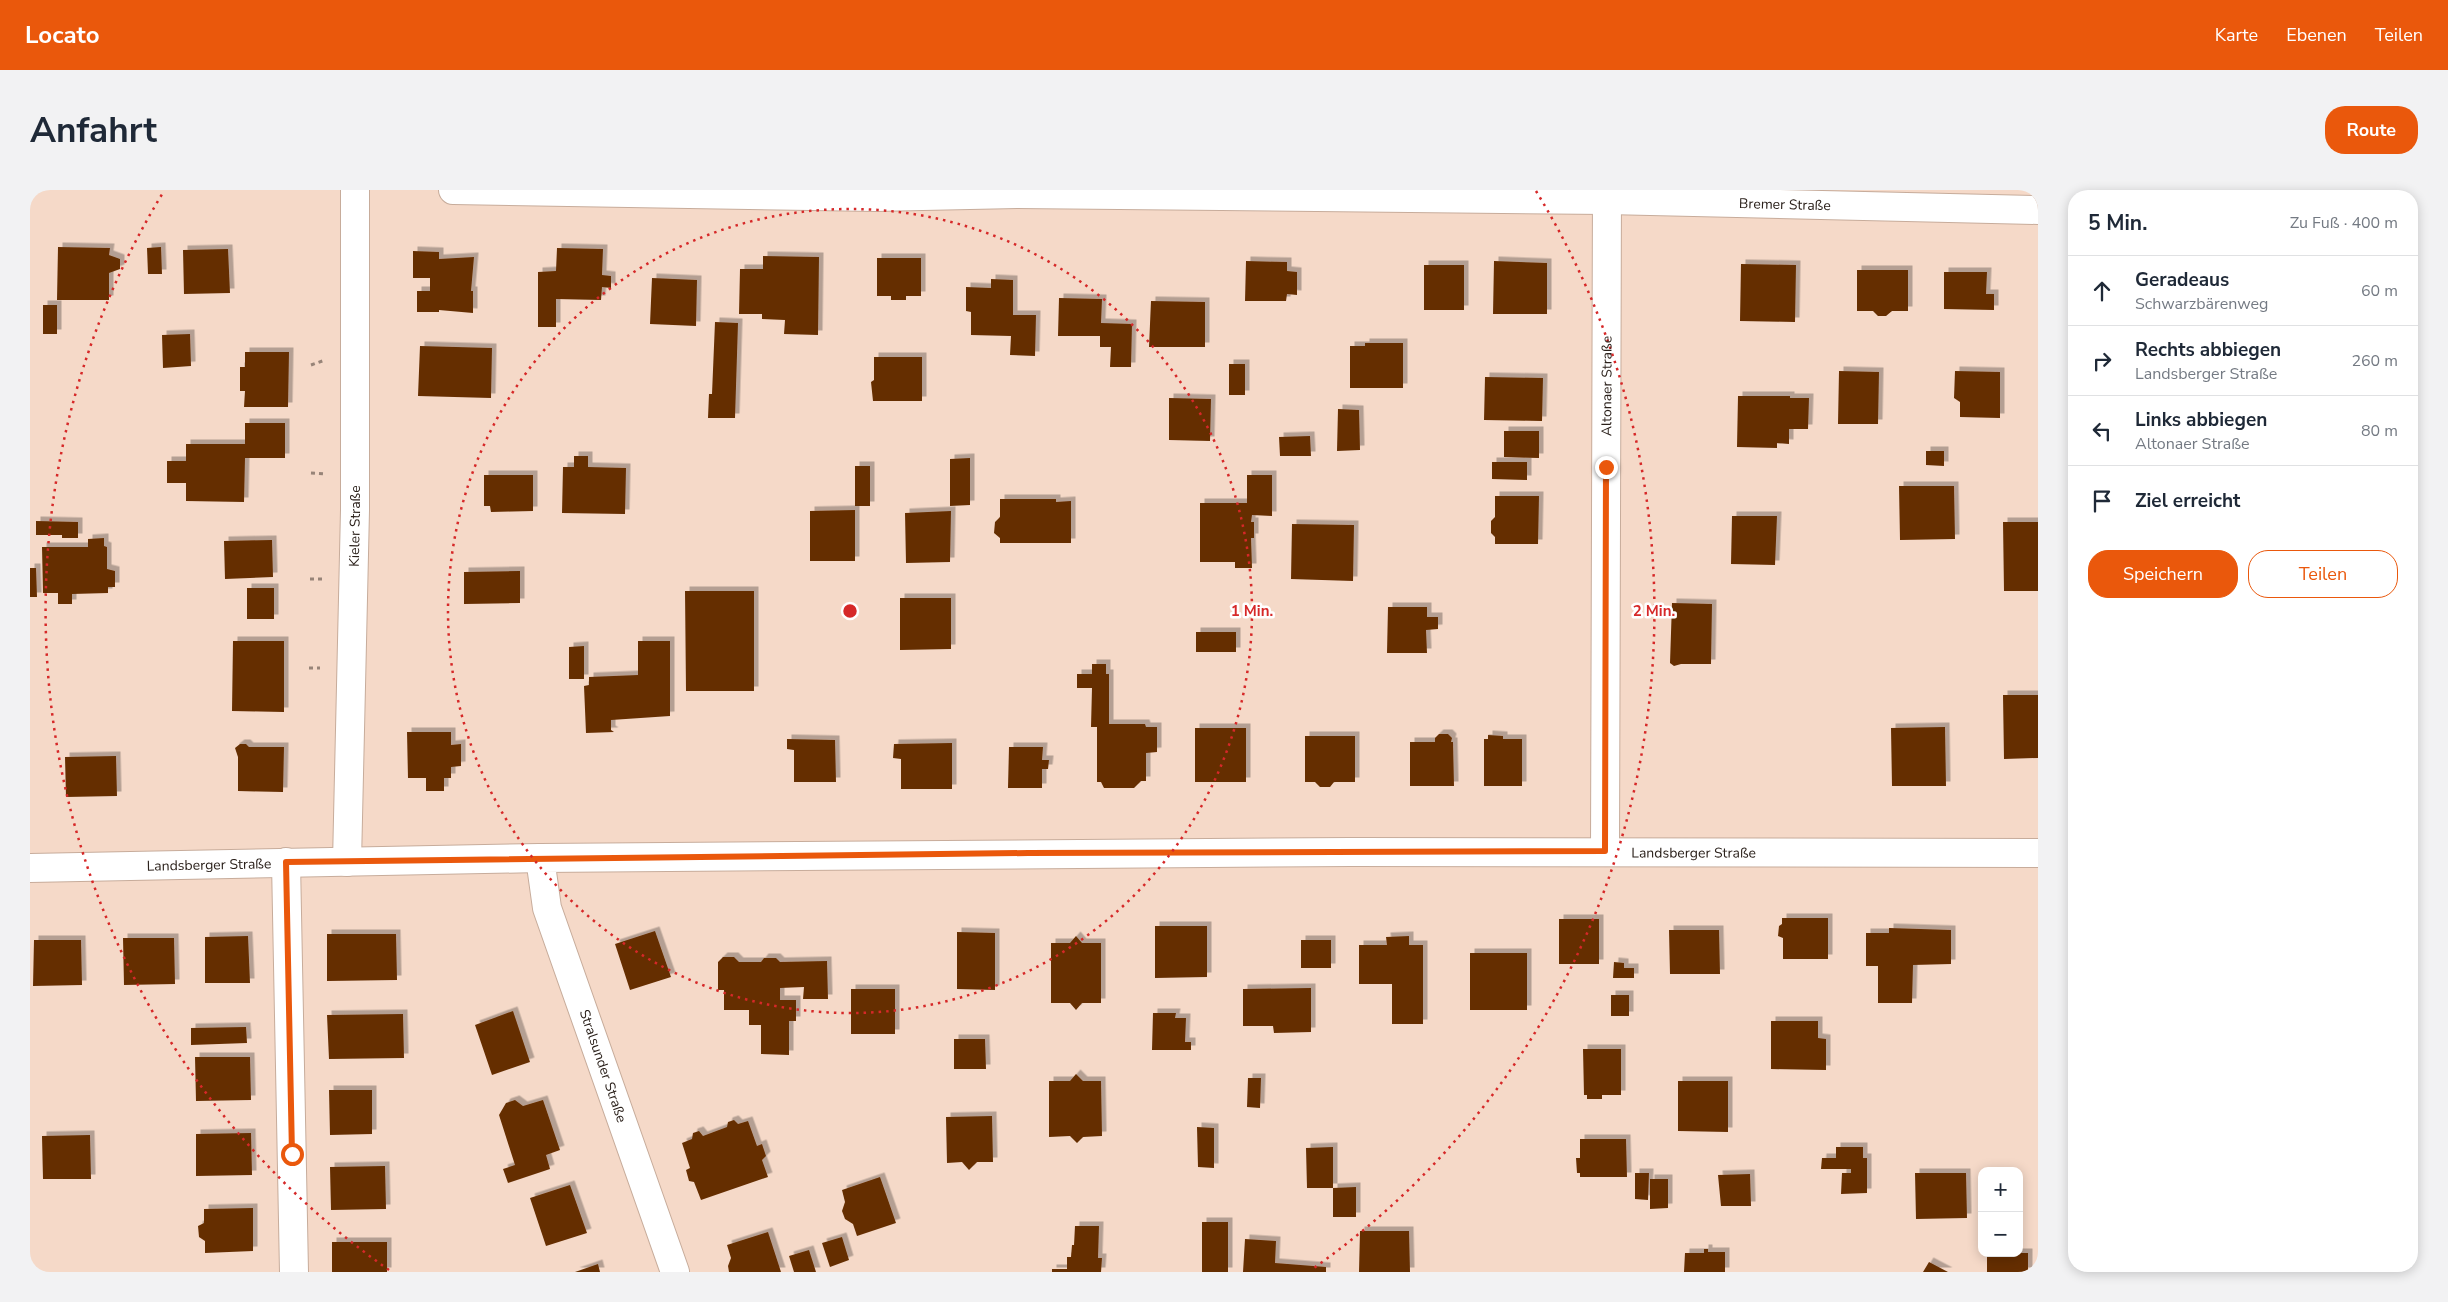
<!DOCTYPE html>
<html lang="de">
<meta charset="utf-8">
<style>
body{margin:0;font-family:"Nunito Sans",sans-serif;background:#f2f2f3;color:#1f2937}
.controls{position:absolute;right:15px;bottom:15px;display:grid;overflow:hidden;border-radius:10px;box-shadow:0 2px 12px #0003}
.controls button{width:45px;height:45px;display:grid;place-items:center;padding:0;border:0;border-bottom:1px solid #e0e1e3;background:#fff;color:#1f2937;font:25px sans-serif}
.stop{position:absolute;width:15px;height:15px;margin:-11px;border:4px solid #ea580c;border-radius:50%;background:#fff}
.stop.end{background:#ea580c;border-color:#fff;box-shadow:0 1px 5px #0008}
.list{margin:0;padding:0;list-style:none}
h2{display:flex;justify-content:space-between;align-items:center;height:65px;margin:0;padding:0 20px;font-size:21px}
h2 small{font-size:16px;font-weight:400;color:#747a83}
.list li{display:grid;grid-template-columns:32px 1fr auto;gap:15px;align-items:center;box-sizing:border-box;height:70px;padding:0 20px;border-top:1px solid #e0e1e3}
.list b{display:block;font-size:19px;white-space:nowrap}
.list p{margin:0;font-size:16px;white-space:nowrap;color:#747a83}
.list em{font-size:16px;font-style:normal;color:#747a83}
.actions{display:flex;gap:10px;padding:15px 20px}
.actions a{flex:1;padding:11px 0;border:1px solid #ea580c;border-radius:20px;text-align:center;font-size:18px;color:#ea580c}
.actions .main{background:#ea580c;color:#fff}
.icon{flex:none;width:28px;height:28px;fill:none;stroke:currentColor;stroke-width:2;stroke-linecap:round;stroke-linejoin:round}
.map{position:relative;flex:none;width:2008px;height:1082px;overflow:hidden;border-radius:20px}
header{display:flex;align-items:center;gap:30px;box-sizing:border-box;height:70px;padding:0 25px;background:#ea580c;color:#fff}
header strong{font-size:24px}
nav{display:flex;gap:28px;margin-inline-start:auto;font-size:18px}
.intro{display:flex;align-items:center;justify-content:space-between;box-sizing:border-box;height:120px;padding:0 30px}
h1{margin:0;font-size:35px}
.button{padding:12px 22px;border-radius:20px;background:#ea580c;color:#fff;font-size:18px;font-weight:700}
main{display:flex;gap:30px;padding:0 30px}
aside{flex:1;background:#fff;border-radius:20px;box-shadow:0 2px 12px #0003}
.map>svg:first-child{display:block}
.building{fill:#652e00;filter:url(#shadow)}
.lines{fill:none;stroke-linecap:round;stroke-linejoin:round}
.minor-casing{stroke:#c7ac9b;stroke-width:30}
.tertiary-casing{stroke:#c7ac9b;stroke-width:30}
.path{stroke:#978478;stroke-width:3;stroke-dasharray:4 4;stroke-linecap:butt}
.minor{stroke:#fff;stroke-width:28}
.tertiary{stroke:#fff;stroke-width:28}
.route{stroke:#ea580c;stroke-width:6}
.ring{fill:none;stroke:#d62828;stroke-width:2.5;stroke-dasharray:2.5 5}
.labels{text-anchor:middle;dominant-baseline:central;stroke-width:5;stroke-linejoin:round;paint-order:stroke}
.street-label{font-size:14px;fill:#2b211b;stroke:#fff}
.centre{fill:#d62828;stroke:#fff;stroke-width:2.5}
.ring-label{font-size:15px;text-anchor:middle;font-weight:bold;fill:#d62828;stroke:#fff;stroke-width:5;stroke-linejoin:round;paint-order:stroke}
</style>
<header>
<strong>Locato</strong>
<nav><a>Karte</a><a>Ebenen</a><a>Teilen</a></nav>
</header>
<div class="intro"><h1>Anfahrt</h1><a class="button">Route</a></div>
<main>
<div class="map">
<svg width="2008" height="1082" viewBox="0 0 2008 1082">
<defs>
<filter id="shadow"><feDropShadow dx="4.5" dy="-4.5" stdDeviation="0" flood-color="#0004"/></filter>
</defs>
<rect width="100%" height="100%" fill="#f5d9c8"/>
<path class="building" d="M28 57 80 58 79 65 90 69V79L79 83V110H27Z
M131 57 132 84H118L117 58Z
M527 58 573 59 572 85 581 86V98L572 97 571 110 526 109V137H508V82L526 81Z
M198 59 200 103 154 104 153 60Z
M383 61 409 62V69L444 67 441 101H443V123L409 120V122H387V101H400V88H383Z
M733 66 789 67 788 145 754 144 755 130 732 129V124H709L710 79H733Z
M847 68H891V106H876V110H861V106H847Z
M1216 71 1257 72V81L1267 82V105L1257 104 1256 111H1215Z
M1464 71 1517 73V124H1463Z
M1711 74 1766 75 1765 132 1710 131Z
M1394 75H1434V120H1394Z
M1827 80H1878V121H1862L1856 126H1848L1843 121H1827Z
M1914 82H1957L1956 104H1964V120L1914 119Z
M622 88 667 90 666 136 620 134Z
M961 89 983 90V125H1006L1005 166 980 165 981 146 941 145V122L936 121V97L961 98Z
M1029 108 1072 109 1071 133 1102 134 1101 177H1080L1081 157H1070V146H1028Z
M1121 111 1175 112V157H1119Z
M13 115H27V144H13Z
M685 132 708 133 705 228H678L679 204H682Z
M160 144 161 176 133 178 132 145Z
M1335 153H1373V198H1320V156H1335Z
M390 156 462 158 461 208 388 206Z
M215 162H259L258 217H214L215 201H210V177H215Z
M844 167H892V211H843L841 192 844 190Z
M1199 174H1215V205H1199Z
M1809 181 1849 182 1848 234H1808Z
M1925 181 1970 182V228L1930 227V212L1924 208Z
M1455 187 1513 188 1512 231 1454 230Z
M1708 206H1760V208H1779L1778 239H1759V254L1747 253V258L1707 257Z
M1139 208 1181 209 1180 251 1139 250Z
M1308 219 1329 220 1330 260 1307 261Z
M215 233H255V268H215L214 312 156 311V293H137V271H156V254H215Z
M1474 241H1509V268L1474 267Z
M1280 246 1281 266H1250L1249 247Z
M1896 261H1914V276L1896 275Z
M544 266H558V277L596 278 595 324 532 323 533 277H544Z
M940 268V315L920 316V269Z
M1462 272H1497V290L1462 289Z
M825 276H840V316H825Z
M454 285H503V321L461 322 460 316H454Z
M1217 285H1242V326L1222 325 1221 332H1224V348H1221L1222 378H1205V372H1170V313H1217Z
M1869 296H1924L1925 349 1870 350Z
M1465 306H1509L1508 354H1465V347L1461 343V331L1465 327Z
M970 309H1026V312L1041 311V353H970V348L964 343 965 332 970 327Z
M825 320V371H780V321Z
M921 321 920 372 876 373 875 323Z
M1702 326H1747L1745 375 1701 374Z
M6 331 48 332V348H32V345H6Z
M1973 332H2008V401H1974Z
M1262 334 1324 335 1323 391 1261 389Z
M74 348V356L77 357V379L85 381V397H78V403L42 404V414H28V403H13L12 357H58V349Z
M242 350 243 387 195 389 194 351Z
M0 378H6L7 407H0Z
M490 381V413L434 414V382Z
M217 398H244V429H217Z
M655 401H724V501H656Z
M870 408H921V459L870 460Z
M1642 413 1682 414 1681 474H1651L1644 476 1640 473Z
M1358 417H1397V427H1408V439L1396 440 1397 463H1357Z
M1166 442H1206V462H1166Z
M203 451H254V522L202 521Z
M608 451H640V526L581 530V540L584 542 556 543 554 496 559 495V487L608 485Z
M554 456V489H539V457Z
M1062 474H1076V484H1079V534H1115L1116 537H1127V562L1116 563V591H1111L1104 598H1074L1071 592H1067V537H1061L1062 498H1047V484H1062Z
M1973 505H2008V568L1974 569Z
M1915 537 1916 596H1862L1861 538Z
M1165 538H1216V592H1165Z
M377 542H421V555L431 554V576L421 577V588H414V601H396V588H378Z
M1409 544H1418L1422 548 1421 552H1423L1424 596H1380V552H1405V548Z
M1458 545 1473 546V549H1492V596H1454V549H1458Z
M1275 546H1325V592H1304L1300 597H1290L1285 592H1275Z
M757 549 805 550 806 592H764V560L757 559Z
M922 553V599H871V569L863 568 864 554Z
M210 554H216L219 557H254L253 602 208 601V567L205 558Z
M979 557H1013L1012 570H1019L1018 579H1012V598H978Z
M86 566 87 606 36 607 35 567Z
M1752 728H1798V769H1753V748L1748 746 1749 736 1752 734Z
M1529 729H1569V774H1529Z
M1125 736H1177V787L1125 788Z
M1859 738 1921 740V774L1883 775 1882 813H1848V776H1836V743H1859Z
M1639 740H1689L1690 784H1640Z
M625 741 641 787 600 800 585 754Z
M927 742 965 743V800L927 799Z
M297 744H366L367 790 297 791Z
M218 746 220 793H175V747Z
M1046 746 1052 753H1071V813H1052L1046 820 1040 813H1021V753H1040Z
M1379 746V755H1393V834H1362V794H1329V755H1357L1356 747Z
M93 748H144L145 794 94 795Z
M4 750H51L52 795 3 796Z
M1271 750H1301V778H1271Z
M1440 763H1497V820H1440Z
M693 767H704L709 772H731L734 768H746L750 772 797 771 798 809H773L774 797 750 798V810H766V831H759V865L731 864V835H719V820H694V800H688V772Z
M1584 772 1594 773V778H1604V788H1583Z
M1281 798V842L1244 843 1243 836H1213V799Z
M821 799H865V844H821Z
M1581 805H1599V826H1581Z
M483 821 500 872 462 885 445 835Z
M1123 823H1146L1145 828H1156L1155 852H1161V860H1122Z
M373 824 374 868 299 869 297 825Z
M1741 831H1788V848L1796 849V880L1741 879Z
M216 837 217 853 161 855V838Z
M924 849H955L956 879H924Z
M1553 859H1591V905H1572V909H1557V905H1554Z
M165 867H220L221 910 166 911Z
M1046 884 1053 891H1071L1072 946 1053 947 1047 953 1040 946 1019 947V891H1040Z
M1218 888H1231L1230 918 1217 917Z
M1648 891H1698V942L1648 941Z
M299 900H342V944L300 945Z
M485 910 493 916 513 910 530 960 516 965 520 979 478 993 473 979 485 975 469 925 476 913Z
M962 926 963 972H947L939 980 932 972 917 973 916 927Z
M704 930 708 934 718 931 727 956 732 954 736 966 732 970 738 987 671 1010 664 992 659 991 656 980 660 978 652 953 662 949 663 943 669 941 673 946 697 937 698 932Z
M1167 937 1184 938V978L1168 977Z
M221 943 222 985 166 986V944Z
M60 945 61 989H13L12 946Z
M1550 949H1596L1597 987H1550V983H1547L1546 968H1550Z
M1303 957V998H1277L1276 958Z
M1806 957H1833V968H1837V1003L1811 1004 1812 983H1821V979H1791L1792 968H1806Z
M355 976 356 1019 301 1020 300 977Z
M1605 983H1619L1618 1010 1605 1009Z
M1885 983H1936L1937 1028 1886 1029Z
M1720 984 1721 1016H1691L1688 985Z
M850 987 866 1033 827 1046 823 1034 815 1029 812 1021 815 1012 812 1000Z
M1620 989H1638V1018L1620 1019Z
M540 995 557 1043 516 1056 500 1008Z
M1326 997V1027H1303V998Z
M223 1018V1061L175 1063V1051L169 1047 168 1036 174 1033V1019Z
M1172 1032H1198V1082H1172Z
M1045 1036H1069L1068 1068H1072L1071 1082H1022V1079H1037V1067H1041L1042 1055H1044Z
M1330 1041H1379L1380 1082H1329Z
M738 1042 751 1082H699L698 1076 701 1068 697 1055Z
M812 1047 819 1070 800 1077 792 1053Z
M1215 1049 1246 1051 1245 1073 1296 1077V1082H1213Z
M302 1052H357V1082H302Z
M1674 1059H1678V1062H1695V1082H1654L1655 1063H1674Z
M779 1060 786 1082H764L759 1066Z
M1957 1063H1998V1082H1957Z
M1899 1072 1918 1082H1893Z
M568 1074 570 1082H545Z"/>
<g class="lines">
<g class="minor-casing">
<g id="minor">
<path id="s1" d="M423 0 845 7 987 4 1577 10 2008 20"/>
<path id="s2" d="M1575 661 1577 0"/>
<path d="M256 672 264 1082"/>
<path id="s3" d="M317 672 325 320V0"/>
<path id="s4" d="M645 1082 517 718 510 668 1321 662 2008 663"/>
</g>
</g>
<g class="tertiary-casing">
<g id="tertiary">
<path id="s5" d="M0 678 510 668"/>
</g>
</g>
<path class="path" d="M281 175 295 170
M281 283 295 284
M280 389H293
M279 478H290"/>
<use href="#minor" class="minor"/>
<use href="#tertiary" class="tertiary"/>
</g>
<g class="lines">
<path class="route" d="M262 964 256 672 998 663 1575 661 1576 277"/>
</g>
<g class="ring">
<circle cx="820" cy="421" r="402"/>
<path d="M359 1080A804 804 0 0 1 134 1M1506 1A804 804 0 0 1 1281 1080"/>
</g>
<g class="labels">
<g class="street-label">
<text stroke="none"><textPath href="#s1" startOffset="1332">Bremer Straße</textPath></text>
<text stroke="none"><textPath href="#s2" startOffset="465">Altonaer Straße</textPath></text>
<text stroke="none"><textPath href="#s3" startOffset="336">Kieler Straße</textPath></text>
<text stroke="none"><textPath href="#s4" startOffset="1590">Landsberger Straße</textPath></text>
<text stroke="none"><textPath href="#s5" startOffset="179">Landsberger Straße</textPath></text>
<text transform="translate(573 876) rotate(71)">Stralsunder Straße</text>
</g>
</g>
<circle cx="820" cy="421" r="8" class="centre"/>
<g class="ring-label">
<text x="1222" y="426">1 Min.</text>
<text x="1624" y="426">2 Min.</text>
</g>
</svg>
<div class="controls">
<button>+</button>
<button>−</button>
</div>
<div class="stop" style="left:262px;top:964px"></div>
<div class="stop end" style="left:1576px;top:277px"></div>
</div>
<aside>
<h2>5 Min.<small>Zu Fuß · 400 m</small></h2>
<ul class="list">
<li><svg class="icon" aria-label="ahead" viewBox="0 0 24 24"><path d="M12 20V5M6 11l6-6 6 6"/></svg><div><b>Geradeaus</b><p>Schwarzbärenweg</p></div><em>60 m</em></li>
<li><svg class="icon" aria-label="right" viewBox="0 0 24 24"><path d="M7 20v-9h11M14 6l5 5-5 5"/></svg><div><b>Rechts abbiegen</b><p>Landsberger Straße</p></div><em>260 m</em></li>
<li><svg class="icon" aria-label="left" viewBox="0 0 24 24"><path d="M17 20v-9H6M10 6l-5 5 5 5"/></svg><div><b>Links abbiegen</b><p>Altonaer Straße</p></div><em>80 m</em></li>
<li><svg class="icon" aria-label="arrive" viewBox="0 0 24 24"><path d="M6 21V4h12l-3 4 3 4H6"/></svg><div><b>Ziel erreicht</b></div></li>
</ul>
<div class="actions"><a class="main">Speichern</a><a>Teilen</a></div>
</aside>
</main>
